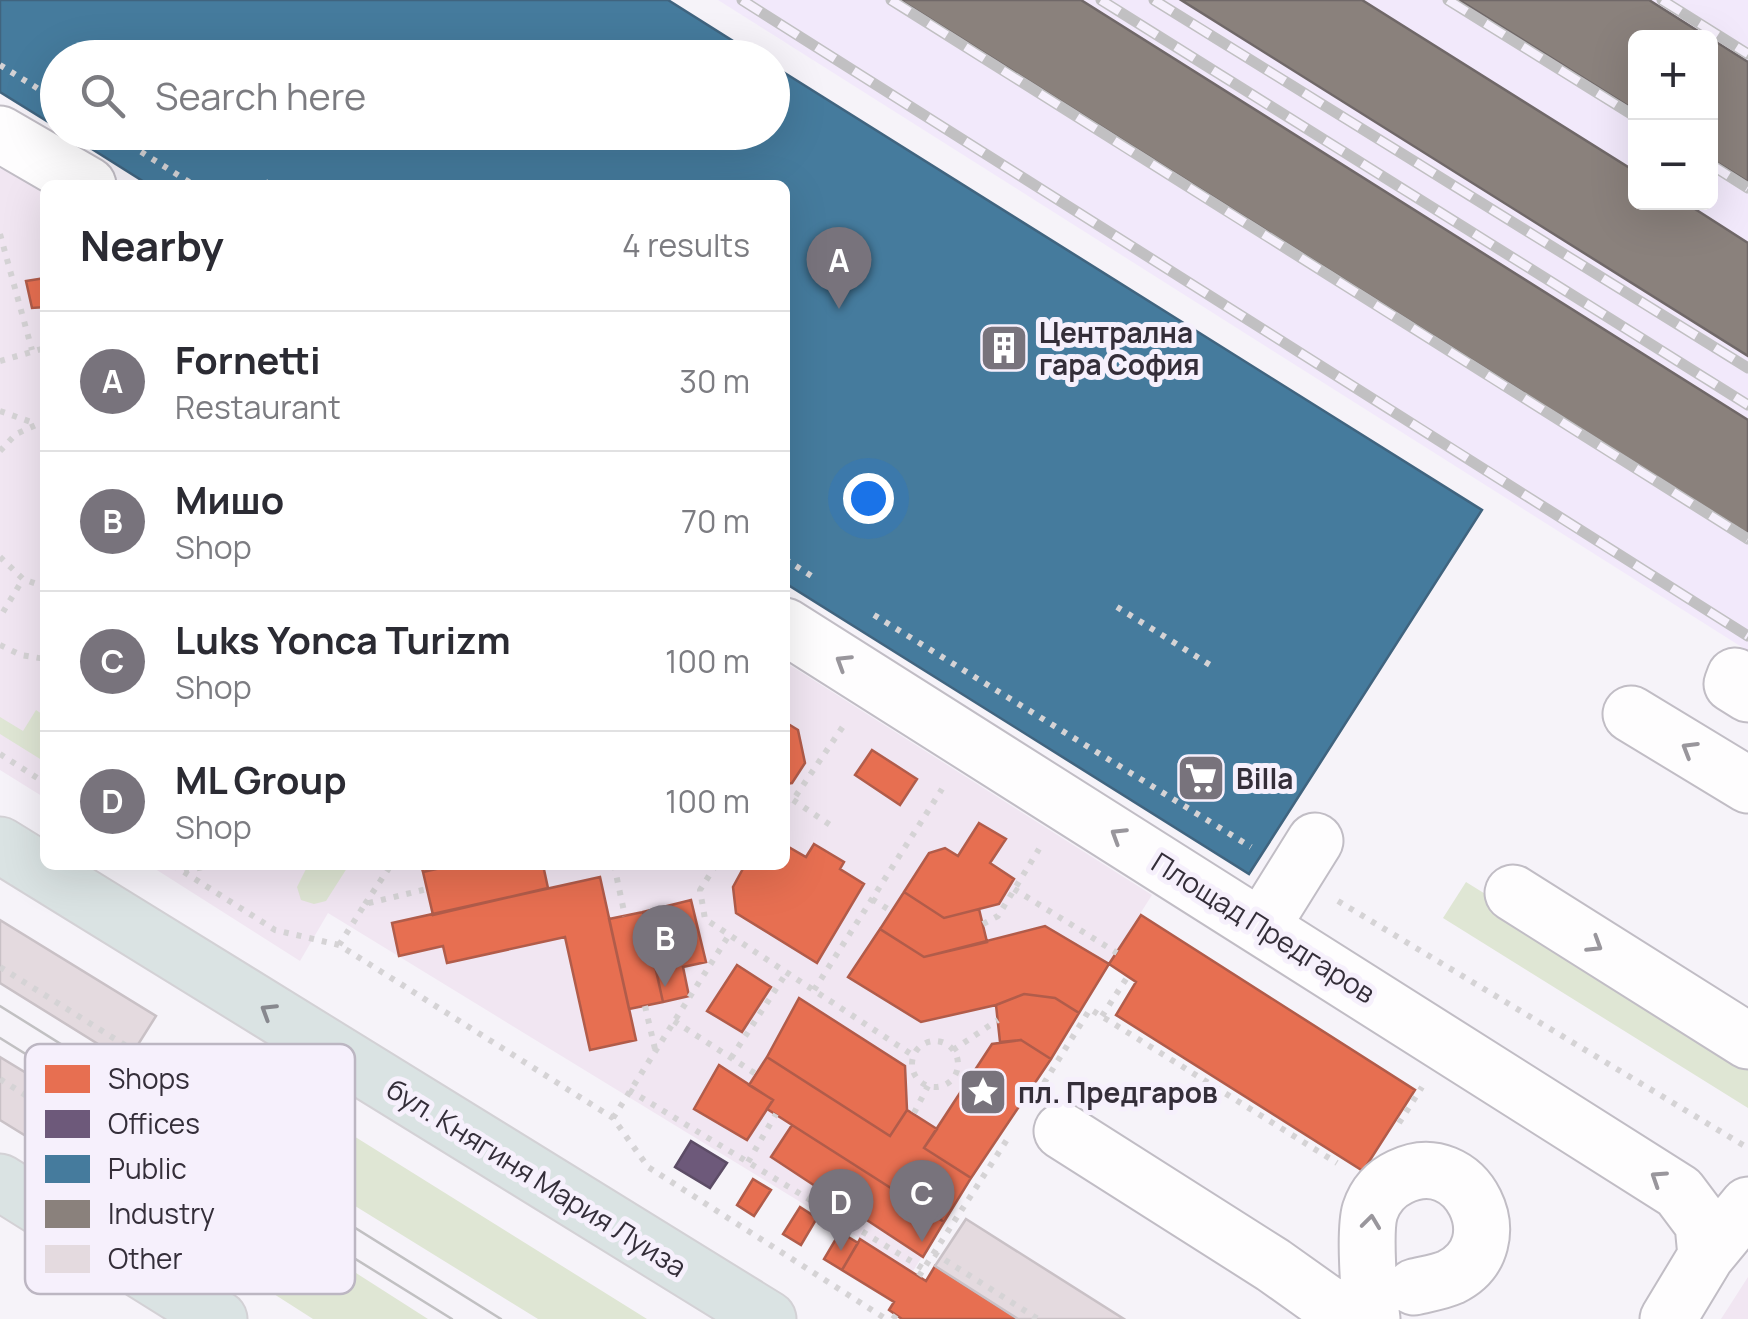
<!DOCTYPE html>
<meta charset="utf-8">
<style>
body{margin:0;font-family:Manrope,sans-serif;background:#f7f7f7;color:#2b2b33}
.controls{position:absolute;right:30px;top:30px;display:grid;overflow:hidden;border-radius:15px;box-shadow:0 10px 40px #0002}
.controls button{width:90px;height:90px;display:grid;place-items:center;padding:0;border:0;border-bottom:2px solid #e1e1e2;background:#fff;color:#2b2b33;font:50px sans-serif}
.you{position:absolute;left:868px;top:498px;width:35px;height:35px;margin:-25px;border:8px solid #fff;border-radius:50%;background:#1a73e8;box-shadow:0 0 0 15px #1a73e833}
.badge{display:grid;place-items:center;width:65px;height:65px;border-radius:50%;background:#78737c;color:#fff;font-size:32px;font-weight:700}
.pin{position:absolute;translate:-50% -82px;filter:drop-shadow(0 2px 5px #0008)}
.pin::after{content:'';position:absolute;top:52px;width:35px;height:30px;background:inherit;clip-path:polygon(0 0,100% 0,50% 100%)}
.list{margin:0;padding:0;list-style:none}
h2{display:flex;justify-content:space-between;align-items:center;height:130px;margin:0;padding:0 40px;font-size:42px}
h2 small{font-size:32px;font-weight:400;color:#7c7c81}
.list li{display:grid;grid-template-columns:65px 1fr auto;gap:30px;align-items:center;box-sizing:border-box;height:140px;padding:0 40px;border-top:2px solid #e1e1e2}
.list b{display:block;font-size:38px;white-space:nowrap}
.list p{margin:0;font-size:32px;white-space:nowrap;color:#7c7c81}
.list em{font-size:32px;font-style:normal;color:#7c7c81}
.icon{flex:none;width:55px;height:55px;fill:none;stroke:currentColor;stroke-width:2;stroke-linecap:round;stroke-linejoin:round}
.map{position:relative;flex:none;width:1748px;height:1319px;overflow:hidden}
.search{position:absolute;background:#fff;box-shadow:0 10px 40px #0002;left:40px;top:40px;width:750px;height:110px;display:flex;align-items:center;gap:25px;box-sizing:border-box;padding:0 35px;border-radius:55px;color:#7c7c81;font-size:38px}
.panel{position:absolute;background:#fff;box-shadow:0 10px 40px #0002;left:40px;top:180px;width:750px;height:690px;border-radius:15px}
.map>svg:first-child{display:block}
.commercial{fill:#f1e6f2}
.built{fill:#f2e9fb;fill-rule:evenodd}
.green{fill:#dfe6d4}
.shops{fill:#e76f51;stroke:#b15c4a;stroke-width:2.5}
.offices{fill:#6d597a;stroke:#5c4c66;stroke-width:2.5}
.public{fill:#457b9d;stroke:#40647f;stroke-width:2.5}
.industry{fill:#8a817c;stroke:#706868;stroke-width:2.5}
.building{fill:#e4dadf;stroke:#c9c1c6;stroke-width:2.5}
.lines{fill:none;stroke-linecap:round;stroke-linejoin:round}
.minor-casing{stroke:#c1bdc5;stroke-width:59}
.major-casing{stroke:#d3d1d5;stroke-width:59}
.path{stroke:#d5d3d5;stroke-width:6;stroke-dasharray:5 8;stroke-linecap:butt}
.minor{stroke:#fefdfe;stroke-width:55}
.major{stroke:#dae3e3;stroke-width:55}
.tram{stroke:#c1c0c2;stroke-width:2.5}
.rail-casing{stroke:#c1c0c2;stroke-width:11}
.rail{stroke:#f6f0fc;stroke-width:8;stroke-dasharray:22;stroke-linecap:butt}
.oneway{stroke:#99969c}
.oneway2{stroke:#87888e}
.labels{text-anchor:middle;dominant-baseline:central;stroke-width:10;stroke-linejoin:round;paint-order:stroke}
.poi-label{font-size:28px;font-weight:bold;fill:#342e39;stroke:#f6f0fc;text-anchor:start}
.street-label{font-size:28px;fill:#342e39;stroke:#f6f0fc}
.key{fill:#f6f0fc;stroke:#bcb6c2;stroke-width:2.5}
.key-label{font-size:28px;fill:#342e39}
</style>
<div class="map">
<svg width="1748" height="1319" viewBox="0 0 1748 1319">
<rect width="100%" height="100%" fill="#f6f3f9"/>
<path class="commercial" d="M0 169 18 173 45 190V798L0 770Z
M785 662 1152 895 913 1271 328 913 300 961 149 865H785Z
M1748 1277V1319H1721Z"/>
<path class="built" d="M718 0H1748V651ZM1636 38H1710V202H1636Z"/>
<path class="green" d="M36 710 45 716V762L0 734V717L23 731Z
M308 865H349L326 901 314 904 301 900 297 887Z
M1466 882 1748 1057V1108L1443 918Z
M232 1060 647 1319H538L203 1112Z
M115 1119 428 1319H313L80 1170Z"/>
<path class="shops" d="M45 278V307L32 308 26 281Z
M785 722 798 730 805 763 792 783 785 784Z
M872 750 917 779 900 805 855 775Z
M979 823 1006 839 990 863 1014 879 999 904 944 918 904 892 929 853 945 848 958 856Z
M814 844 844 862 840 869 864 884 817 963 736 913 733 887 745 865H785V845L806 857Z
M421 865H454L423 872Z
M454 865H543L548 888 433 915 423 872Z
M600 877 636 1040 590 1050 565 937 447 963 443 946 399 956 392 923Z
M904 892 944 918 979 909 987 942 924 957 880 929Z
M691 900 706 962 683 967 689 996 663 1002 643 912Z
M643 912 663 1002 629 1009 609 919Z
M1141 915 1415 1090 1363 1171 1116 1015 1136 982 1109 964Z
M1045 926 1109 964 1079 1013 1055 998 1024 994 996 1005 921 1022 848 977 880 929 924 957Z
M737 965 771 987 742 1032 707 1011Z
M1024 994 1055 998 1079 1013 1051 1059 1021 1040 1000 1042 996 1005Z
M799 998 905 1066 907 1110 890 1136 767 1057Z
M1021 1040 1051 1059 971 1178 924 1148 992 1044Z
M767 1057 890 1136 907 1110 937 1129 924 1148 971 1178 944 1222 767 1109 773 1100 749 1085Z
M719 1065 773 1100 747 1140 694 1109Z
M792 1125 944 1222 923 1257 771 1157Z
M753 1179 771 1190 754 1216 737 1205Z
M800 1207 817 1218 801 1245 783 1234Z
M840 1232 858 1243 842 1270 824 1259Z
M860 1239 926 1281 935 1266 1018 1319H902L889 1310 894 1302 842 1270Z"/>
<path class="offices" d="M691 1141 727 1163 710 1188 675 1167Z"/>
<path class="public" d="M0 0H668L760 58H58V128L0 92Z
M772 65 1482 510 1249 874 785 583V185H149L65 132H772Z"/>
<path class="industry" d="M900 0H1081L1748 420V534Z
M1181 0H1362L1636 172V202H1684L1748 243V356Z
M1459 0H1649L1709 38H1636V111Z
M1710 38 1748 62V182L1710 158Z"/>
<path class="building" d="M0 920 156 1016 127 1062 0 983Z
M0 1057 102 1119 73 1165 0 1120Z
M966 1219 1124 1319H1018L935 1266Z"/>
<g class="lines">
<g class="minor-casing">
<path id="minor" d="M0 134 88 185
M785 626 1679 1192 1703 1224 1706 1256
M1735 676 1732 684 1748 694
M1631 714 1748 785
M1513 893 1748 1041
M1262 926 1315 841
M1062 1131 1273 1265 1349 1319
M1372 1319C1369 1297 1364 1231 1370 1211 1375 1196 1385 1184 1400 1177 1467 1144 1516 1245 1451 1277 1440 1282 1426 1284 1414 1287
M1668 1319 1706 1256 1748 1205"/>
</g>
<g class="major-casing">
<path id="major" d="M0 845 768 1319
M0 1182 219 1319"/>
</g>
<path class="path" d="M0 65 58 101
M119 138 194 185
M267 185 270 180
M0 234 32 350
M0 361 45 348
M0 411 34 423
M0 451 16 434 45 421
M0 557 23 579 45 587
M785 559 813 577
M1117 607 1215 668
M3 612 23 579
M874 615 1251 847
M0 645 21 655 45 659
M0 754 45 783
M793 800 836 829
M785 801 793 800 844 725
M173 865 275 930 339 945 613 1118 648 1167 886 1319
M614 865 625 916
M716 865 700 890 705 919 914 1056
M184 871 212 865
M1014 889 1117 953
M872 899 891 911
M1338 901 1748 1148
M365 904 391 865
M983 924 998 916 1039 849
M339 945 365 904 427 889
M0 967 131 1049
M814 990 942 789
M645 1006 655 1049
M1102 1016 1128 976
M674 1021 756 1074
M912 1064a23 23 0 1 1 46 0a23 23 0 1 1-46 0Z
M953 1050 998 1020
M731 1058 787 972
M0 1079 82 1131
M1044 1083 1090 1009 1337 1163
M629 1090 924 1269
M914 1113 928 1086
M613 1118 729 935
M1399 1123 1422 1087
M748 1162 776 1114
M934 1253 1038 1319
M919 1276 1010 1135
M893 1319 896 1315"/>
<use href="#minor" class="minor"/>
<use href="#major" class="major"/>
<path class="tram" d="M0 1006 501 1319
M0 1038 452 1319"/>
<g class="rail-casing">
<path id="rail" d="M742 0 1748 636
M891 0 1748 539
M1101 0 1748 405
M1154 0 1748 368
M1448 0 1636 117
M1662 0 1748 54
M1710 164 1748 188"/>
</g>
<use href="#rail" class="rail"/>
</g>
<defs><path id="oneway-chevron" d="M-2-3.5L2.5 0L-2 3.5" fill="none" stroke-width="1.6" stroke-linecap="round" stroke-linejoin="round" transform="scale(2.5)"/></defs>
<g class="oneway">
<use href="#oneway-chevron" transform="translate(843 662) rotate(-148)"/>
<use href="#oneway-chevron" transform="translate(1689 749) rotate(-149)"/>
<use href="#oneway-chevron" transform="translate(1118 835) rotate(-148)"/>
<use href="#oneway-chevron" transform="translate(1595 945) rotate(32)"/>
<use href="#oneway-chevron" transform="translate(1658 1178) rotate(-147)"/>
<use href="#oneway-chevron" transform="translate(1371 1222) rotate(-83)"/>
</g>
<use class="oneway2" href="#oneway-chevron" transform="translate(268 1011) rotate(-148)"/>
<defs>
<g id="building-square" transform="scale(2.5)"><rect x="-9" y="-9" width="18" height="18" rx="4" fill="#78737c" stroke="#f6f0fc"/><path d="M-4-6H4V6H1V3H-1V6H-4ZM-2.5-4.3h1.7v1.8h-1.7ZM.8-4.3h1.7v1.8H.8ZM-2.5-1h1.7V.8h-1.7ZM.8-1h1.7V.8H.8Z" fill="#fff"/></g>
<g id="supermarket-square" transform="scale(2.5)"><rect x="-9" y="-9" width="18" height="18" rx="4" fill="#78737c" stroke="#f6f0fc"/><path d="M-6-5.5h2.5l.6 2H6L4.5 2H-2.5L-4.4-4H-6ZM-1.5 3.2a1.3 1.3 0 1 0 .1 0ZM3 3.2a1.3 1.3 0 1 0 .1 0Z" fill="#fff"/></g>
<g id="sight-square" transform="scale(2.5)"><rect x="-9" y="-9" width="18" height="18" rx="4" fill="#78737c" stroke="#f6f0fc"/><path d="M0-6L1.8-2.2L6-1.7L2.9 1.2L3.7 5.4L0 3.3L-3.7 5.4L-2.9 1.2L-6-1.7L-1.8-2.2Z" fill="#fff"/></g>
</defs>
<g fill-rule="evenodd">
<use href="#building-square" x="1004" y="348"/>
<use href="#supermarket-square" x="1201" y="778"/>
<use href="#sight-square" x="983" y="1092"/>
</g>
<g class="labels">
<g class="poi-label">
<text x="1039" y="332">Централна<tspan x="1039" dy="32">гара София</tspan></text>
<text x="1236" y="778">Billa</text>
<text x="1018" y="1092">пл. Предгаров</text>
</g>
<g class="street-label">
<text transform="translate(1264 927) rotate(32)">Площад Предгаров</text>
<text transform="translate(537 1177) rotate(32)">бул. Княгиня Мария Луиза</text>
</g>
</g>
<rect x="25" y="1044" width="330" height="250" rx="15" class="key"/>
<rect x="45" y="1065" width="45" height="28" fill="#e76f51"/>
<rect x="45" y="1110" width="45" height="28" fill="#6d597a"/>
<rect x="45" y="1155" width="45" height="28" fill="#457b9d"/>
<rect x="45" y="1200" width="45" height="28" fill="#8a817c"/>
<rect x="45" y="1245" width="45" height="28" fill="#e4dadf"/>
<g class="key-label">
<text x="108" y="1089">Shops</text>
<text x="108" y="1134">Offices</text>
<text x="108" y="1179">Public</text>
<text x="108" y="1224">Industry</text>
<text x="108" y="1269">Other</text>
</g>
</svg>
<div class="controls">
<button>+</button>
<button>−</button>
</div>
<div class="you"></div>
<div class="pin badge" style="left:839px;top:309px">A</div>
<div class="pin badge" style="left:665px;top:987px">B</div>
<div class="pin badge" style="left:922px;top:1242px">C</div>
<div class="pin badge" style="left:841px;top:1251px">D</div>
<div class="search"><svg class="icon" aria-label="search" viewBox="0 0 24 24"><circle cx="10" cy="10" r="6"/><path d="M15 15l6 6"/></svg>Search here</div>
<section class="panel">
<h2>Nearby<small>4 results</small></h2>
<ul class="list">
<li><span class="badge">A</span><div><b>Fornetti</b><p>Restaurant</p></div><em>30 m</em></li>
<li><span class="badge">B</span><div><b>Мишо</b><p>Shop</p></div><em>70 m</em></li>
<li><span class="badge">C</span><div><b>Luks Yonca Turizm</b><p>Shop</p></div><em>100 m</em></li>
<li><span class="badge">D</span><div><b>ML Group</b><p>Shop</p></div><em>100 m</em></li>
</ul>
</section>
</div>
